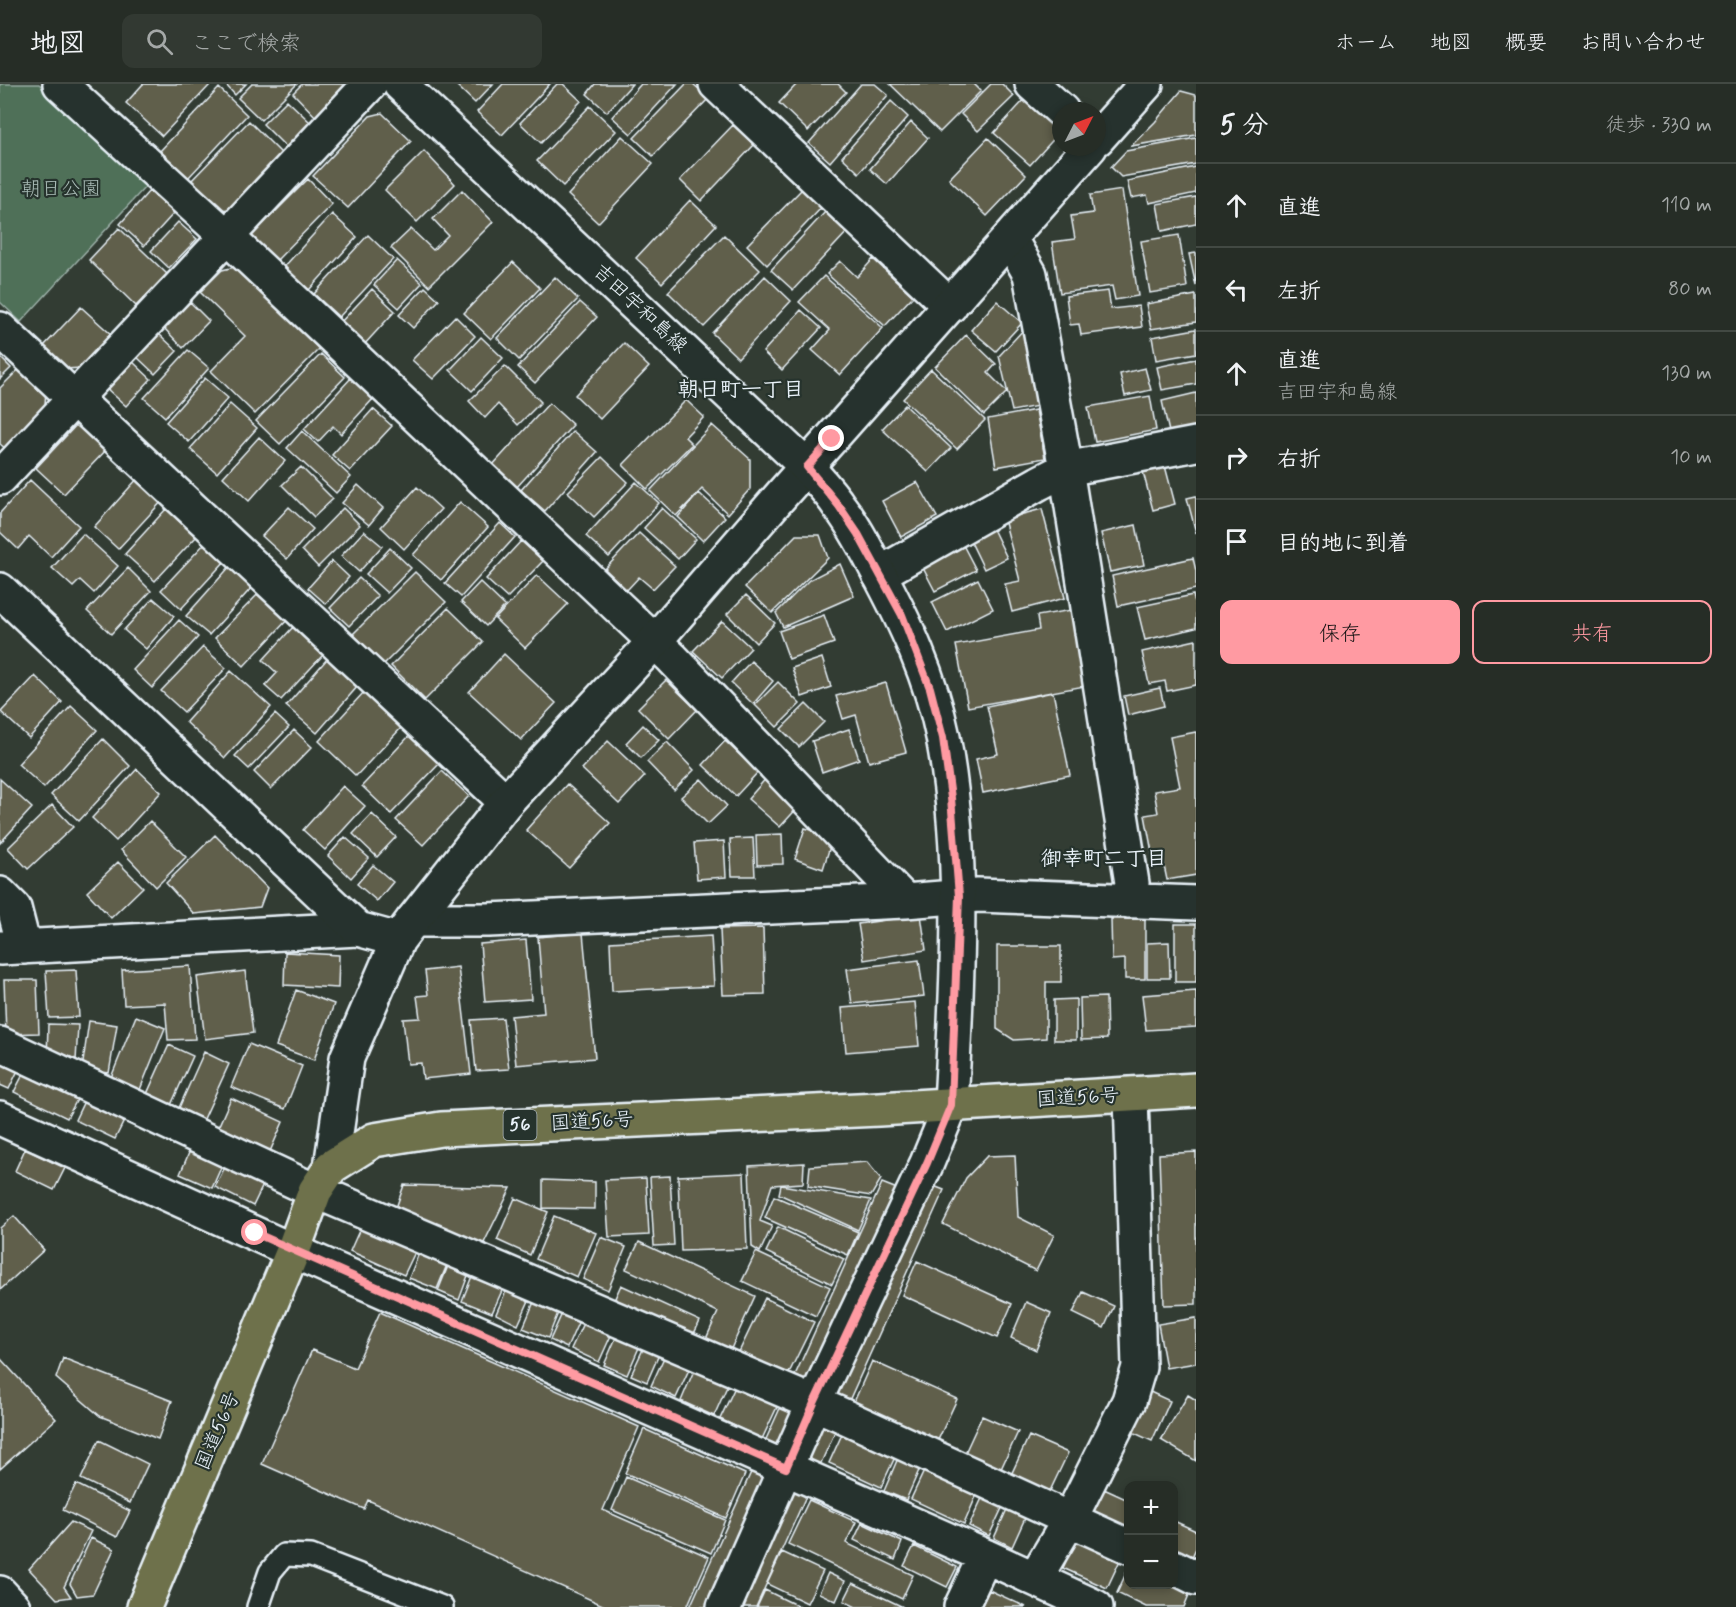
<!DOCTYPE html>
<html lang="ja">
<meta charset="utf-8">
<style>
body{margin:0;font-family:Mynerve,"Klee One",sans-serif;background:#323932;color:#f1f3f6}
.controls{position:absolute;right:18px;bottom:18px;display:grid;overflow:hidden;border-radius:12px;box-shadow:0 3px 9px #0003}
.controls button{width:54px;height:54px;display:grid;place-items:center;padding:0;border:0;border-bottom:2px solid #424943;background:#262d26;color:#f1f3f6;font:30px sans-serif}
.compass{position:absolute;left:1052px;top:18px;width:54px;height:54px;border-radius:50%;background:#262d26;box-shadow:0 3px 9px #0003;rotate:48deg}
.stop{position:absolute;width:18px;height:18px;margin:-14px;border:4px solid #ff9aa2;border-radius:50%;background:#fff}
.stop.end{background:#ff9aa2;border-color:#fff;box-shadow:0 2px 6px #0008}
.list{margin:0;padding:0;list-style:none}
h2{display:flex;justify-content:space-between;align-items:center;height:78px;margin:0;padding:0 24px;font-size:26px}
h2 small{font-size:20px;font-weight:400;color:#a4a8a7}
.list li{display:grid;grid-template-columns:39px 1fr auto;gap:18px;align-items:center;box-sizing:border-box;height:84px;padding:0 24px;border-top:2px solid #424943}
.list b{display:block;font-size:22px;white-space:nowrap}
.list p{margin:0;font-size:20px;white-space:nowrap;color:#a4a8a7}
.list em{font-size:20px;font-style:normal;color:#a4a8a7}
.actions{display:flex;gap:12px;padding:18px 24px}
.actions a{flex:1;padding:14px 0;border:2px solid #ff9aa2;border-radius:12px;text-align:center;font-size:21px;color:#ff9aa2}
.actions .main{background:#ff9aa2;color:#111}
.icon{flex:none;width:33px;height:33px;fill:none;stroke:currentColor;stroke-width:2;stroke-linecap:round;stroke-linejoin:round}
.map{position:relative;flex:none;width:1196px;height:1523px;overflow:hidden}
header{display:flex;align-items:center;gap:36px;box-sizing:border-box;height:84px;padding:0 30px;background:#262d26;border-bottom:2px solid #424943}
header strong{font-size:28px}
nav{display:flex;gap:33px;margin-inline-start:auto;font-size:21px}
.search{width:420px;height:54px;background:#323932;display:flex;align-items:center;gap:15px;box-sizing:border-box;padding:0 21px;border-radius:12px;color:#a4a8a7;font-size:22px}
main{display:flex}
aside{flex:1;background:#262d26}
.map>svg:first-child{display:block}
.green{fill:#4f6f59;stroke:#9cb0a8;stroke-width:1.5}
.building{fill:#615e4b;stroke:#e8f1f8;stroke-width:1.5}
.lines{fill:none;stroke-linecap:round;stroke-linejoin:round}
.service-casing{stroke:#e8f1f8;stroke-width:26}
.minor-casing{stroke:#e8f1f8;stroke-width:38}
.tertiary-casing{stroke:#e8f1f8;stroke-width:38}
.secondary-casing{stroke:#e8f1f8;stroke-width:38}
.trunk-casing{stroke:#e8f1f8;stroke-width:38}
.service{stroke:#26332d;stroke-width:21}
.minor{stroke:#26332d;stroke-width:33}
.tertiary{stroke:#26332d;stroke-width:33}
.secondary{stroke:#26332d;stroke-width:33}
.trunk{stroke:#6e714b;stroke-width:33}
.route{stroke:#ff9aa2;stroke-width:8}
.labels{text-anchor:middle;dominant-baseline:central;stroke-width:4.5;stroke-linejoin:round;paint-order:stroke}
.shield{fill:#26332d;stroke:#aeb8bb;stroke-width:1.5}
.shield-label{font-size:18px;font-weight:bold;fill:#e8f1f8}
.park-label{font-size:20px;fill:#abbdb8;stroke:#26332d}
.street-label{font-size:20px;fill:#e8f1f8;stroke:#26332d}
.neighbourhood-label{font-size:21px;font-weight:bold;fill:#e8f1f8;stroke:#26332d}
</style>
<header>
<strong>地図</strong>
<div class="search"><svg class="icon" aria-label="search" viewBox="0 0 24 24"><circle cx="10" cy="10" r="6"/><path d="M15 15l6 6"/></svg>ここで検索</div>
<nav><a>ホーム</a><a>地図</a><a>概要</a><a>お問い合わせ</a></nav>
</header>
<main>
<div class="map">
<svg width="1196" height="1523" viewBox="0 0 1196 1523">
<rect width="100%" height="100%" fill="#323c33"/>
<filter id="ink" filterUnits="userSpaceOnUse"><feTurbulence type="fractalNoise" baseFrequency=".0167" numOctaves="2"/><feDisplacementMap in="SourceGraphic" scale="12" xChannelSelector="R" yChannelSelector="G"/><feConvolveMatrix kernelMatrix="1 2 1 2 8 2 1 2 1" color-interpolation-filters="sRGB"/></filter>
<g filter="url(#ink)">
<path class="green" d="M0 0H39L146 102 21 238 0 218Z"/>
<path class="building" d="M143 0H210V1L162 52 126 19Z
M225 0H246L235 11Z
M252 0H297L261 36 238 14Z
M302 0H345V6L317 34 293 9Z
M455 0H493L475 19Z
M503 0H550L502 51 477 28Z
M557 0H563L581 17 541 59 520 39Z
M595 0H632L607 28 587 10Z
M641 0H677L631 50 612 33Z
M686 0H693L709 14 653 72 634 54Z
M797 0H838L846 8 808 47 779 19Z
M861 0H875L888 11 830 78 809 59Z
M890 0H974L981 7 940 48Z
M991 0H1002L1014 12 978 47 961 30Z
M219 4 247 31 188 94 160 67Z
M1181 7 1196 11V51L1131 62 1155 38Z
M1025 15 1061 47 1030 81 994 49Z
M287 16 311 39 286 63 263 40Z
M891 17 908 33 859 89 842 73Z
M590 22 616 47 563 102 537 77Z
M382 29 411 57 348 124 313 92 370 32Z
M249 37 283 71 230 125 219 126 190 98Z
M911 38 928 54 887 100 870 85Z
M733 41 754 61 701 117 680 96Z
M622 52 653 80 598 139 568 111Z
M988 54 1026 91 987 132 949 95Z
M1196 54V80L1121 93 1111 83 1126 67Z
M424 67 455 100 417 138 385 106Z
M1196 83V109L1149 119 1147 111 1131 114 1127 97Z
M308 95 332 120 276 177 251 152Z
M803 104 822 123 767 181 747 161Z
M462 106 493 138 429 202 391 164 411 145 433 166 448 151 433 135Z
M1122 106 1138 212 1115 216 1112 202 1060 209 1052 158 1075 155 1071 132 1093 129 1090 111Z
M149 107 174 129 144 162 120 140Z
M1196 113V140L1162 147 1157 120Z
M690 116 716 141 662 199 636 174Z
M826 127 848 147 793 206 771 186Z
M332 130 357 153 309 206 284 183Z
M178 138 197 155 169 184 151 167Z
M119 144 167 190 136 222 89 176Z
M368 151 393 175 339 233 314 210Z
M724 151 760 186 704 243 668 208Z
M1179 151 1187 203 1150 209 1141 157Z
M1196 169V202L1189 170Z
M873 175 913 212 885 242 827 190 840 177 857 193Z
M397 176 422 199 399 224 374 201Z
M513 178 540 204 491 255 464 229Z
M235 183 319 265 255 330 211 287 245 252 200 208 222 186Z
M765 192 791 217 738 274 712 249Z
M824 192 883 244 840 291 812 266 830 246 799 218Z
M555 193 578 215 519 276 497 254Z
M425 203 439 216 413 244 399 231Z
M372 205 395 227 363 262 339 240Z
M1108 207 1111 225 1139 222 1142 243 1081 251 1079 240 1070 241 1066 212Z
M1196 211V238L1151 245 1146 220Z
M997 217 1022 239 996 267 971 246Z
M190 218 209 237 183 264 164 244Z
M580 218 597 233 535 299 518 283Z
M81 223 113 252 82 284 65 285 42 264Z
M801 226 821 244 782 286 763 268Z
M455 232 475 252 433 295 412 276Z
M1025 244 1038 322 1012 327 999 272Z
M1196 245V269L1156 276 1152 253Z
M159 250 177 267 155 290 137 273Z
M966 251 996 280 988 289 1007 308 984 331 935 283Z
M481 253 503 274 472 307 450 286Z
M624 259 649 283 600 335 575 311Z
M188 266 209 284 165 333 144 314Z
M321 270 345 293 280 360 256 337Z
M0 273 11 284 0 295Z
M1196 275V300L1162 306 1157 283Z
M132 277 151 295 126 322 106 304Z
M505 282 541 318 518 341 498 320 485 334 469 317Z
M21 283 46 305 45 321 6 365 0 360V304Z
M1145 284 1151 306 1125 312 1120 290Z
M931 285 985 336 957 365 903 315Z
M205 294 228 314 189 358 166 338Z
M351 294 373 315 341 350 333 342 318 358 304 345Z
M1196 309V342L1169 348 1162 317Z
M1150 312 1156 346 1095 358 1088 323Z
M686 316 704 333 685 353 692 360 647 405 623 381Z
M549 319 573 341 516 404 491 383Z
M230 320 257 344 217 389 190 365Z
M905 321 951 364 928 388 882 345Z
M373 325 392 342 350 387 332 371Z
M1036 326 1045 374 996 383 988 335Z
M79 338 108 364 64 410 36 384Z
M712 341 750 375V405L728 430 702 405 676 432 650 407Z
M302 347 351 393 336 409 287 364Z
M573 347 597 368 545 427 521 406Z
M259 353 285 377 249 417 223 393Z
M602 373 628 398 594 433 568 408Z
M1164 378 1175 420 1153 426 1142 384Z
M301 383 333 415 314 433 282 401Z
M138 394 163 416 118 465 94 443Z
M30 396 79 442 51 473 29 452 18 465 0 448V429Z
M636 398 659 419 609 473 586 452Z
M917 398 937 433 901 453 882 417Z
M358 401 383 424 369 441 342 419Z
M417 403 441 425 404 465 381 443Z
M699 409 725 433 703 457 678 433Z
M1196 412V449L1187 414Z
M460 418 488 443 441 496 413 471Z
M289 423 313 445 287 475 262 452Z
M343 424 360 441 318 483 302 466Z
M662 424 696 455 678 475 644 444Z
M166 425 196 453 155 497 125 470Z
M1042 425 1065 514 1012 528 1005 500 1020 497 1004 435Z
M500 439 515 453 461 513 445 499Z
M1136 441 1144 481 1110 488 1101 449Z
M993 445 1007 474 984 485 970 456Z
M364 447 382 462 359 488 341 472Z
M639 449 675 482 653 505 639 493 627 506 605 485Z
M83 450 118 482 94 509 80 496 73 503 52 484Z
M796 451H820L828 474 772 529 745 503Z
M521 457 543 477 507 514 486 495Z
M206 458 226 476 181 525 161 506Z
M963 461 976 486 935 507 922 482Z
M390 464 411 484 387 509 366 490Z
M1193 474 1196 487V505L1118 522 1112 492Z
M332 477 349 493 326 520 308 504Z
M232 480 255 500 209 551 186 532Z
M840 480 854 512 783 543 776 529 809 496Z
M128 484 151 507 111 550 87 527Z
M415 488 446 518 384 580 353 550Z
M537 491 568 520 525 564 495 535Z
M359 494 378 512 349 542 330 524Z
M978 495 993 525 947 548 932 518Z
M480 498 505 522 486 542 461 518Z
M262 506 290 533 244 582 215 554Z
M746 511 775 539 756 559 727 530Z
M1193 511 1196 523V544L1145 556 1137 523Z
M153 514 174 532 146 565 124 546Z
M448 524 483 558 425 616 391 582Z
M1071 526 1085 602 968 623 956 561 1039 546 1037 532Z
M824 531 834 559 789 575 779 547Z
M179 536 198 553 152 604 133 586Z
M722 537 751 564 722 594 693 567Z
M293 543 323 571 281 616 265 602 277 589 263 576Z
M1196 556V601L1167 607 1165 597 1149 600 1142 568Z
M203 563 226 584 184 628 161 607Z
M504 570 556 619 521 656 469 608Z
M822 574 831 603 802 613 792 584Z
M327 575 358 602 317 649 286 622Z
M751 577 773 597 753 620 731 599Z
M231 587 271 623 225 674 186 638Z
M35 592 62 618 29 654 1 628Z
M666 596 697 626 669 655 638 624Z
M778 598 800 620 777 643 755 621Z
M886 599 906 668 869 678 856 631 843 635 836 612Z
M1160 604 1164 622 1128 631 1124 612Z
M364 608 402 643 356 692 319 657Z
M1053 608 1070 691 983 709 976 675 998 670 987 622Z
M806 620 824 638 799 663 781 645Z
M71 622 97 646 44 704 18 680Z
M275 630 289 643 249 685 235 672Z
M643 641 659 656 641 674 626 659Z
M849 645 859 675 822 688 812 657Z
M294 646 312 663 271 705 254 688Z
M1196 648V791L1167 796 1163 777 1154 779 1145 731 1158 729 1154 707 1180 703 1170 653Z
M411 650 441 678 391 730 362 702Z
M103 655 130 682 79 737 51 711Z
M608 657 645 692 619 720 582 685Z
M725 657 758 688 736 712 703 681Z
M667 658 694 686 674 706 647 678Z
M137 685 161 708 116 757 92 734Z
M442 687 469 712 423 761 396 736Z
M768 692 801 720 780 743 748 715Z
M0 695 32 724 0 759Z
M701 695 727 722 708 740 681 713Z
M567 700 610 739 569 784 526 746Z
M343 702 365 722 325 766 303 746Z
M52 721 73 743 28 785 8 764Z
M372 730 396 753 377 773 353 750Z
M150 737 186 773 156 803 121 766Z
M805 744 833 753 823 785 795 775Z
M782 750 783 780 757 781 756 751Z
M215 751 267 804 260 823 194 830 166 799Z
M345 753 369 774 351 794 328 772Z
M753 754 755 792H732L730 755Z
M724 757 726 793 697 795 694 759Z
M118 778 143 803 111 834 87 808Z
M373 781 393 798 377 817 357 800Z
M921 831 926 866 864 876 858 840Z
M1111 835H1145V895H1125V875L1112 876Z
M1175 840H1196V898H1175Z
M763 844 765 910 723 911 720 845Z
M583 849 595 974 516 981 511 932 544 929 538 853Z
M711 852 714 902 612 907 610 858Z
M526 856 531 915 485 918 480 860Z
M1169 858 1170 894H1147V859Z
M997 862H1061V898H1046V954L1014 956 997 945Z
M285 868 339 871 338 904 284 901Z
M919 876 924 912 852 920 847 885Z
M190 882 195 955 168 956 165 919 124 921 122 886Z
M458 883 471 990 423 995 421 979 408 980 403 935 420 934 417 912 428 911 425 887Z
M76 886 79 933 49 934 46 887Z
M245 887 253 949 205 955 197 893Z
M4 896H37L39 949 6 950Z
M296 906 334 920 314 976 276 962Z
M1196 907V943L1146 946 1142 911Z
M1106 913 1107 955 1081 956 1080 914Z
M1076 915V956H1054V916Z
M915 918 919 962 846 968 842 924Z
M136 932 165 944 139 1008 110 996Z
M503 934 509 985 476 987 471 936Z
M89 937 117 941 109 989 82 985Z
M48 940 78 941 76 977 47 976Z
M249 960 302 982 285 1025 231 1003Z
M169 961 193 972 171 1021 147 1010Z
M204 968 229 980 203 1037 178 1026Z
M0 973 20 982 9 1005 0 1001Z
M27 983 80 1010 67 1034 14 1008Z
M86 1013 126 1033 115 1055 75 1036Z
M231 1014 283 1038 268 1072 216 1048Z
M191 1064 223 1079 212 1104 180 1090Z
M25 1065 65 1084 54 1106 15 1087Z
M1196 1068V1220L1164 1221 1159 1070Z
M1015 1071 1018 1133 1054 1151 1036 1187 943 1140 966 1094 987 1072Z
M867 1078 881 1095 871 1112 808 1102 810 1082Z
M227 1079 265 1097 253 1122 215 1103Z
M804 1079 803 1099 772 1101 760 1137 772 1142 760 1168 752 1163 749 1082Z
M744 1089 747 1165 681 1167 678 1092Z
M670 1092 674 1161 654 1162 650 1093Z
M646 1094 649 1151 609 1153 605 1096Z
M543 1096 595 1098V1125L543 1124Z
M882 1099 897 1105 708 1523H690Z
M404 1101 511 1104 478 1171 395 1127Z
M781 1101 871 1116 858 1146 779 1110Z
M931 1101 944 1106 756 1523H741Z
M774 1112 858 1148 848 1171 765 1134Z
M515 1114 548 1128 530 1171 497 1156Z
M14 1132 44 1166 0 1206V1144Z
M554 1132 596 1149 577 1193 536 1175Z
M362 1140 417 1164 404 1191 350 1167Z
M778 1143 844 1175 832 1200 766 1168Z
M601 1153 626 1163 608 1206 583 1195Z
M639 1158 755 1212 730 1267 706 1255 718 1228 626 1185Z
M421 1164 449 1176 437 1205 409 1194Z
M756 1168 830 1203 816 1232 742 1197Z
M450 1177 470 1186 459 1216 438 1207Z
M917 1177 1012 1220 997 1254 902 1211Z
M474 1187 505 1200 492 1229 462 1217Z
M509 1200 531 1212 518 1241 496 1230Z
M621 1201 700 1237 689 1260 611 1223Z
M1083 1208 1114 1222 1104 1244 1073 1229Z
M536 1213 560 1224 548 1254 523 1244Z
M765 1214 814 1238 787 1293 739 1268Z
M1026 1218 1051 1229 1036 1266 1011 1254Z
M564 1225 581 1232 567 1264 550 1256Z
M380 1228 639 1343 603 1426 709 1473 687 1523H607L368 1416 364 1425 262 1380 312 1266 355 1284Z
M1196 1234V1279L1166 1284 1158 1240Z
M585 1235 613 1247 599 1278 571 1265Z
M618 1249 641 1259 627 1291 604 1281Z
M645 1261 660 1268 647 1298 631 1291Z
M666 1269 691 1281 676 1314 651 1302Z
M0 1274 56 1335 0 1385Z
M63 1274 172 1317 158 1355 100 1332 56 1294Z
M872 1277 957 1315 938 1356 854 1318Z
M695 1284 729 1298 714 1332 681 1317Z
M735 1303 777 1323 762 1355 720 1335Z
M1148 1307 1170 1317 1152 1357 1130 1347Z
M1188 1311 1196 1316V1377L1161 1356Z
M982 1332 1018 1348 1000 1387 964 1371Z
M644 1345 745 1390 726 1434 625 1389Z
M843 1348 895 1373 881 1403 829 1379Z
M1029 1352 1068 1369 1049 1409 1011 1391Z
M99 1356 148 1380 130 1419 81 1395Z
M898 1374 920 1384 906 1416 884 1407Z
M925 1385 977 1410 964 1440 911 1415Z
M626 1393 725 1436 711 1469 612 1426Z
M76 1400 130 1427 117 1453 63 1426Z
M1104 1405 1128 1416V1443L1093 1427Z
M983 1412 1003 1422 989 1452 969 1442Z
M809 1416 856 1438 846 1459 913 1491 902 1515 788 1460Z
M1008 1423 1026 1432 1012 1463 994 1454Z
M1174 1437 1196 1447V1464L1192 1473 1174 1464Z
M71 1438 91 1447 64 1503 71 1513 57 1515 29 1485Z
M862 1439 902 1458 895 1476 854 1456Z
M1077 1452 1122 1472 1107 1504 1063 1484Z
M91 1454 114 1465 93 1510 77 1512 70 1500Z
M914 1462 957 1483 947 1503 904 1482Z
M782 1468 823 1487 807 1519 767 1500Z
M1128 1485V1500H1174L1191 1506 1184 1523H1146L1117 1509Z
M828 1489 845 1497 836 1517 819 1509Z
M853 1499 903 1523H856L844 1517Z
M765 1506 800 1523H757Z
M989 1506 1026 1523H981Z"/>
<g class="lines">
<g class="service-casing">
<path id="service" d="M258 1523 270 1488 284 1471 311 1472 442 1523"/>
</g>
<g class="minor-casing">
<path id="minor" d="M60 0 226 152 672 574 905 817
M716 0 950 222
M1032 0 1062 27
M1010 155 1030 190 1066 385 1132 799 1129 817
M0 245 506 718
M0 394 370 0
M879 490 1039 399 1066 385 1196 360
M0 810 14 824 24 863
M413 836H488L905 817 978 811 1196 819
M0 864 358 845
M0 960 315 1107 837 1329 1128 1462
M0 1034 293 1167 985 1472 1096 1523
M1174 1483 1196 1494
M1035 1494 1070 1435 1129 1317 1139 1283 1131 1011
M724 1523 814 1319 927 1079 951 1021
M961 1523 985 1472"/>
</g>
<g class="tertiary-casing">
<path id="tertiary" d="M1097 55 1146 0
M0 506 358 845 398 856
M331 1083 347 974 398 856 413 836 506 718 654 558 783 409 1090 63"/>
</g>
<g class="secondary-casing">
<path id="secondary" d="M400 0 807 383C818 396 830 408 839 422 854 441 865 463 876 484 905 538 931 593 943 653 966 774 957 899 951 1021
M0 1509 13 1523"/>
</g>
<g class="trunk-casing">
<path id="trunk" d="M144 1523 293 1167 315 1107 331 1083 374 1056 441 1045 879 1025 1196 1006"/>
</g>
<use href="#service" class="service"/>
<use href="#minor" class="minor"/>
<use href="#tertiary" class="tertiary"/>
<use href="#secondary" class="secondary"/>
<use href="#trunk" class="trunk"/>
</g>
</g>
<g class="lines" filter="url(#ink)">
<path class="route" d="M255 1149 786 1384 814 1319 927 1079 951 1021 959 812 951 714 943 654 930 604 902 531 858 450 839 422 807 383 832 355"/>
</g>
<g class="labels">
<rect class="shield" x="503.5" y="1026" width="33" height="30" rx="4.5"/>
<g class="shield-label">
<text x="520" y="1041">56</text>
</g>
<g class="park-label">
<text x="61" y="105">朝日公園</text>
</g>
<g class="street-label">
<text transform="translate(640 225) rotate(43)">吉田宇和島線</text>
<text transform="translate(1078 1014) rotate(-3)">国道56号</text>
<text transform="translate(592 1038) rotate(-3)">国道56号</text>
<text transform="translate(218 1347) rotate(-67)">国道56号</text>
</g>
<g class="neighbourhood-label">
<text x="741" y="306">朝日町一丁目</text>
<text x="1104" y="775">御幸町二丁目</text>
</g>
</g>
</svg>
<div class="controls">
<button>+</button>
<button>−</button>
</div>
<svg class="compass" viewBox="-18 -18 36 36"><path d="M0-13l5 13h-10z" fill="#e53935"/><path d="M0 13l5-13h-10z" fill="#a4a8a7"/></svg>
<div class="stop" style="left:255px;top:1149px"></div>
<div class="stop end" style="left:832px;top:355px"></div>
</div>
<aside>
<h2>5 分<small>徒歩 · 330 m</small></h2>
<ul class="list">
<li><svg class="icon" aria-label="ahead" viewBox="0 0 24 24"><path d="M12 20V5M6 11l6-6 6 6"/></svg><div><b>直進</b></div><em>110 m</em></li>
<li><svg class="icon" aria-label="left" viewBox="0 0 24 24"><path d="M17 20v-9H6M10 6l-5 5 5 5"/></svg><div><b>左折</b></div><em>80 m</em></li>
<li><svg class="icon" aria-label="ahead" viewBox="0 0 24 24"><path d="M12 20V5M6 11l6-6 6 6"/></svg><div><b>直進</b><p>吉田宇和島線</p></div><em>130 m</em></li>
<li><svg class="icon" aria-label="right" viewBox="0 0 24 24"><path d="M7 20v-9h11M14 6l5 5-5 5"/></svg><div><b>右折</b></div><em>10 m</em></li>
<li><svg class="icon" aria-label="arrive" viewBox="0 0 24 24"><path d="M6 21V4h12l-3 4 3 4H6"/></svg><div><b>目的地に到着</b></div></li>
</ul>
<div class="actions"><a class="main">保存</a><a>共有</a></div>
</aside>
</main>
